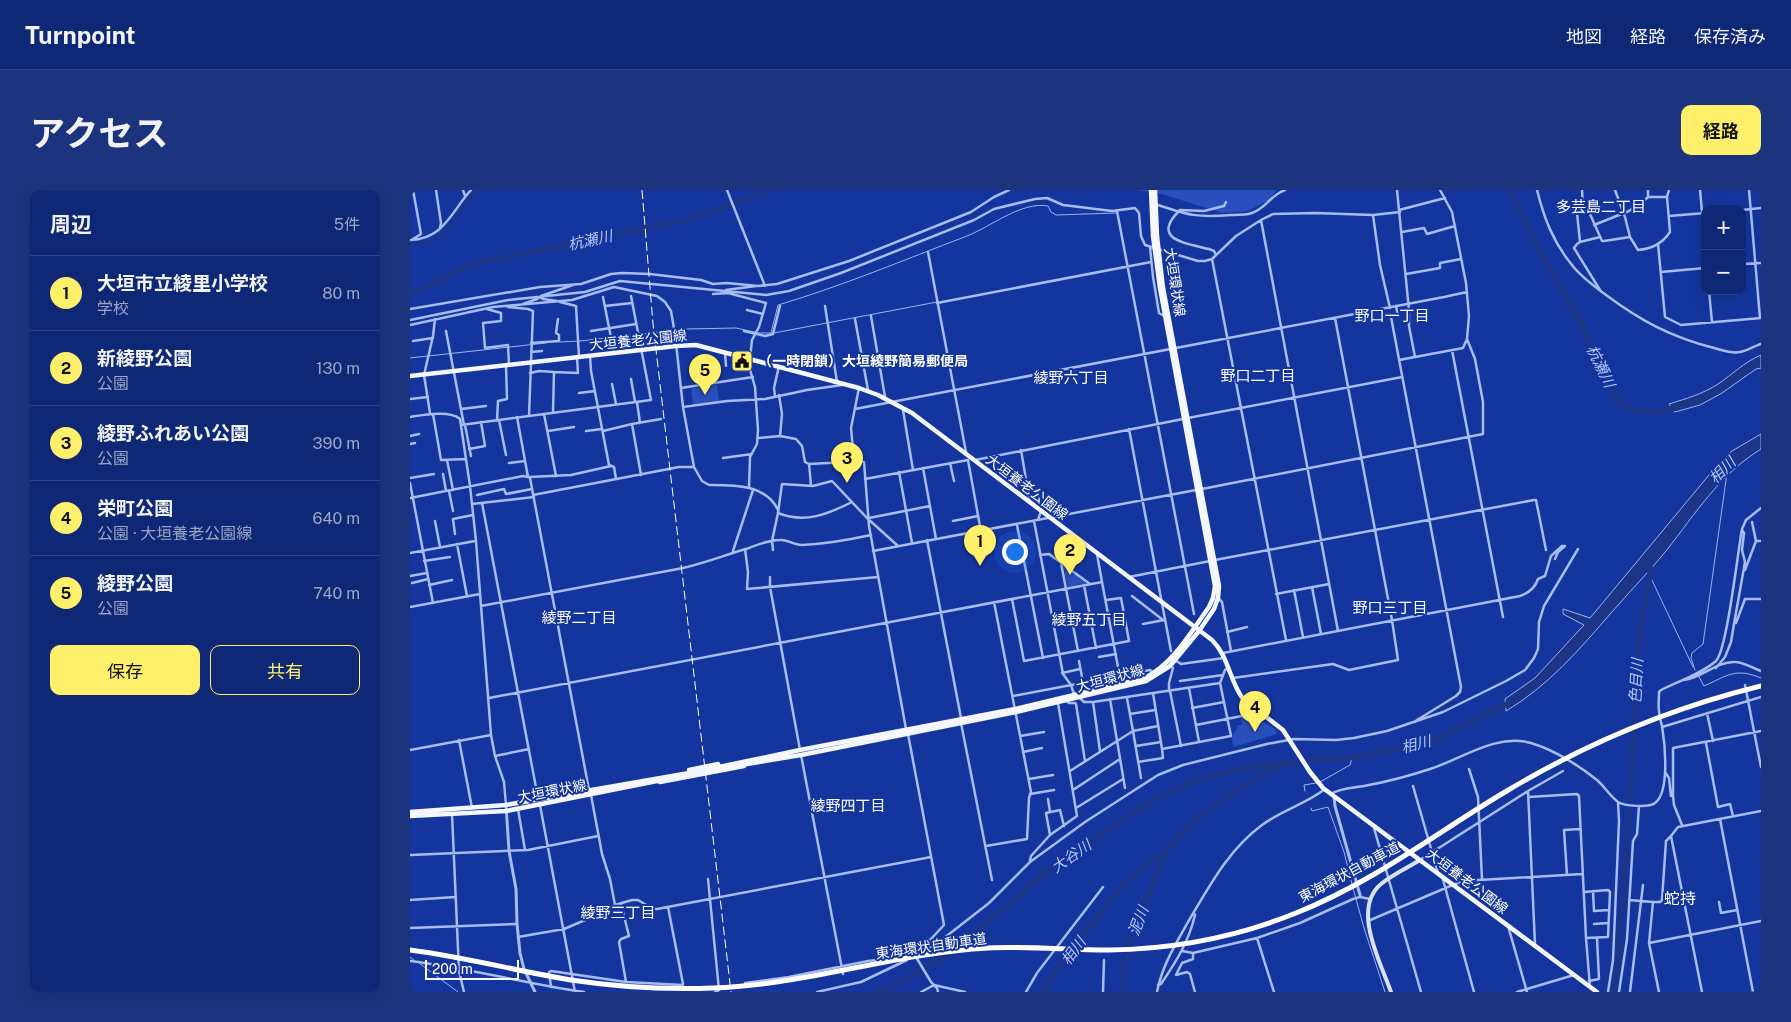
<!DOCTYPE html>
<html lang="ja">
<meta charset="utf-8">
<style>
body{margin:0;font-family:"Public Sans","Noto Sans JP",sans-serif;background:#1c347e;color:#f1f3f6}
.controls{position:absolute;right:15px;top:15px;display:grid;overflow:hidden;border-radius:10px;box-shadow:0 5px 20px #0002}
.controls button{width:45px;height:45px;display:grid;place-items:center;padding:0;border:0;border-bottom:1px solid #2e4488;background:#0e2876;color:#f1f3f6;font:25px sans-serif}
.scale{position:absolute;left:15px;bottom:12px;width:94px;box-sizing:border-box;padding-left:5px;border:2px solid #fff;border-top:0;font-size:14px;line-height:18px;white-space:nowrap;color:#fff;-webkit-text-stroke:4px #13359d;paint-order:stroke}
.you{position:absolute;left:604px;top:361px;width:18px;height:18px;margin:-12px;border:4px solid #fff;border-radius:50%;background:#1a73e8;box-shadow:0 0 0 8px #1a73e833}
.badge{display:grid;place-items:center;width:32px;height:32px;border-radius:50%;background:#fff06b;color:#111;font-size:16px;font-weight:700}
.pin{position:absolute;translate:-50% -41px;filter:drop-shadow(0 1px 2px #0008)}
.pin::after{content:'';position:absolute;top:26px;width:18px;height:15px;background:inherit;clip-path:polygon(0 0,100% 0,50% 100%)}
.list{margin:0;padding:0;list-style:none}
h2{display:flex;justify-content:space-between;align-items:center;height:65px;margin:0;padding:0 20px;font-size:21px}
h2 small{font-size:16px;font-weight:400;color:#9ba6c5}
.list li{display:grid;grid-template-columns:32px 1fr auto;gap:15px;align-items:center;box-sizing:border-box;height:75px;padding:0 20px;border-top:1px solid #2e4488}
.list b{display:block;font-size:19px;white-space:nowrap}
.list p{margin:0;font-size:16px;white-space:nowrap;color:#9ba6c5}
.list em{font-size:16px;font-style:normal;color:#9ba6c5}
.actions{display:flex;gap:10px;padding:15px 20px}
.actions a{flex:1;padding:11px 0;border:1px solid #fff06b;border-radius:10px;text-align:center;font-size:18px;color:#fff06b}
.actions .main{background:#fff06b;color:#111}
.map{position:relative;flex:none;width:1351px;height:802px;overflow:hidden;border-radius:10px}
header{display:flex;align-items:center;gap:30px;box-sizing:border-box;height:70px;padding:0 25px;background:#0e2876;border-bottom:1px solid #2e4488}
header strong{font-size:24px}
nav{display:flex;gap:28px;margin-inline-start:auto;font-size:18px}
.intro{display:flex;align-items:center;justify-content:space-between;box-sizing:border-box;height:120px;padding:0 30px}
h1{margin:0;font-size:35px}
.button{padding:12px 22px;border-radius:10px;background:#fff06b;color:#111;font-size:18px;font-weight:700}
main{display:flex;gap:30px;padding:0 30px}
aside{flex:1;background:#0e2876;border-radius:10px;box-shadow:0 5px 20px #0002}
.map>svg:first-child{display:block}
.green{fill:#294fbd}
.water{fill:#1c3586;stroke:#9ab4f7}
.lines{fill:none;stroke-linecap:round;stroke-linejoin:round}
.stream{stroke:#9ab4f7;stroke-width:1}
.canal{stroke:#1c3586;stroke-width:3}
.river{stroke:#1c3586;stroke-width:5.5}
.minor{stroke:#a8bcf4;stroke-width:2.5}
.tertiary{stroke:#a8bcf4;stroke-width:3}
.secondary{stroke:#d8e1fd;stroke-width:4}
.primary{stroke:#f5f7ff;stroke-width:4.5}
.rail{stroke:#fff;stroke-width:1;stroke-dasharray:9 4;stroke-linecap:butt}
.primary-bridge{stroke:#f5f7ff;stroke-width:4.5}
.motorway-bridge{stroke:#fff;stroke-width:5}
.labels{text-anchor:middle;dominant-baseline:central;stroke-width:4;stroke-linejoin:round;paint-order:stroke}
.street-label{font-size:14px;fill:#fff;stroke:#13359d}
.poi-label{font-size:14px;font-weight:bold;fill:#fff;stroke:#13359d;text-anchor:start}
.neighbourhood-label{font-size:15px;fill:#fff;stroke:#13359d}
.water-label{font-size:15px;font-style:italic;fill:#b5c7fa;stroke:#13359d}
.quarter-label{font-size:16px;fill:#fff;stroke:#13359d}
</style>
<header>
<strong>Turnpoint</strong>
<nav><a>地図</a><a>経路</a><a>保存済み</a></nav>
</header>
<div class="intro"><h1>アクセス</h1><a class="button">経路</a></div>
<main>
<aside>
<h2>周辺<small>5件</small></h2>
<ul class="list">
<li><span class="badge">1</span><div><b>大垣市立綾里小学校</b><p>学校</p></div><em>80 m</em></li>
<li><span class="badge">2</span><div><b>新綾野公園</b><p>公園</p></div><em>130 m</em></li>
<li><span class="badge">3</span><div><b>綾野ふれあい公園</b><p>公園</p></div><em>390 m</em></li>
<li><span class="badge">4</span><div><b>栄町公園</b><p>公園 · 大垣養老公園線</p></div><em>640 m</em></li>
<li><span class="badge">5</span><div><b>綾野公園</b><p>公園</p></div><em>740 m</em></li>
</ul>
<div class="actions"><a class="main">保存</a><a>共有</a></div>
</aside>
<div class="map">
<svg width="1351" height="802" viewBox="0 0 1351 802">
<rect width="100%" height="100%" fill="#13359d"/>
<path class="green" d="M728 0H867L857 11 838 21 812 23 752 4Z
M307 194 309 211 283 214 281 199Z
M653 376 676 393 658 397Z
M844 526 865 539 867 544 824 557 822 551 823 543 826 541 827 535H832L831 528Z"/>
<path class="water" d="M1351 165V178L1346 179 1312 203 1290 215 1265 222 1259 214C1275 209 1293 204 1308 194 1322 185 1334 172 1351 165Z
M1351 244V259C1309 285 1286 323 1256 361 1239 382 1219 402 1201 423 1169 460 1138 496 1096 521L1095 509 1125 488 1174 435 1153 424V419L1180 428 1304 279 1322 261Z"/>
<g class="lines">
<path class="stream" d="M364 143 527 112
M150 152 170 151 276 139 326 138 349 143H361L368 115C432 96 494 70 557 46 580 37 612 11 638 16L641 22 646 25 706 23
M0 168 136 153
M1240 386 1283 477
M1285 480 1281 468 1282 463 1293 454 1317 283
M1288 485 1294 496C1317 486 1325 477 1351 488
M910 592 940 575 942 568
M895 601 894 595 906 593
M901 618 902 621 918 617 934 662 942 694
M943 698 954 738 975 802
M0 767 5 771
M9 773 48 802"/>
<path class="canal" d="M0 53C8 53 16 54 24 51 38 44 55 13 68 0"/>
<path class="river" d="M1099 0C1109 16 1115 34 1124 51 1139 78 1155 103 1169 130 1179 149 1200 207 1216 217 1231 226 1252 221 1268 217
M0 105 49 80 67 73 276 30 363 0
M1220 609 1229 444 1240 386V375
M466 802C536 778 588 720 645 675 660 663 679 653 695 642 713 631 730 616 749 607 785 589 829 577 869 574
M633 802 648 778 708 700 730 679 755 663 772 643 803 616 858 581 876 574 905 569H929L954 566 1024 551 1101 512
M714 802V774L720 752 755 663
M1204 802 1208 769 1219 621"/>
<path class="minor" d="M26 0 31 33 30 38
M53 0 55 6
M317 0 355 96
M987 0 999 120V136L1005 167
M1127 0C1134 28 1143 52 1162 75 1171 87 1184 96 1196 105 1231 131 1261 147 1304 158 1312 160 1322 164 1330 162 1337 161 1344 156 1351 154
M1172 0 1173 18 1180 24 1192 51H1194L1220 47 1215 27 1205 0
M1290 0 1295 55
M1339 0 1350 128
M1238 7H1256
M745 14C778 25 786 28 821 25 831 24 839 26 848 20 858 14 863 4 875 0
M1174 19 1167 23 1170 52 1190 47
M989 20 1035 8
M1332 20 1351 18
M707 21 784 424
M963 25 990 22
M1259 26 1295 23
M1184 35 1219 21 1236 9 1238 7V0
M992 42 1014 38 1017 44 1045 36
M1220 47 1228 60C1242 59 1252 54 1260 42L1257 7 1259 0
M3 49 11 44 3 0
M0 50C34 49 41 22 61 0
M1170 52 1167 54 1164 58 1190 100
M1248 54 1255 127 1271 135 1351 128
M740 57 743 87 749 123 754 126
M518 62 556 262
M806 65 804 61 799 59C778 54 739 50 770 20L794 21 814 16 816 12
M802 69 876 450
M1332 74 1351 73
M1251 82 1295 78
M996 84 1030 78V73L1051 69
M316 100 346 96
M1299 101 1302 132
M303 104 318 103 356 113 349 137 342 150 340 168 339 176 345 197 348 240 347 254 340 267 339 298
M131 106 163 95
M193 107 204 163
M150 112 166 116 169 167
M527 113 741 72
M113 114 127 109 129 107 133 109 147 111
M195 116 222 113
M415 116 427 192
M986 116 988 126 981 127 1051 497 1050 502 1046 506 1007 530 1005 532
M98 117 118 119 123 121 119 226
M0 119 130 97 171 94 201 84 212 83 240 84 291 90 303 94 317 93 348 96 367 94 439 71 561 22 584 7 599 0
M77 119 91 123V131L73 133 75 158 98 155 99 175
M337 120 353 124
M461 126 475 207
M445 129 458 200
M0 130 98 110 175 102 210 91 356 105 379 101 431 83 564 30 584 19 625 9 637 8 653 15 702 21 725 18 729 23 731 46 735 55 788 71H795L802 69 826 46 851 30
M0 135 83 117 162 110 204 97 247 106 255 112 261 121 265 144 273 217 284 277 292 291 299 295C323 295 356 294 368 320
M36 141 54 235
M181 141 226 134
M334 141 355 146 363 144 370 116
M3 151 23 148
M121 153 149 151V145L146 143 148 129
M1042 160 1093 427
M121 162 132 161
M315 163 316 176
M180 166 181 181 199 275 204 277 206 289
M989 170 1053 158 1057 149
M120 183 129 181 144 182
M221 189 225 212
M202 194 206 214
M271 198 343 187
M169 203 185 201
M369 205 372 224 370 246
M365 206 364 198 369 176
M0 209 18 207
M227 212 230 233
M273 217 317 211 355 209 397 200 432 195
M51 219 76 216
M445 219 1034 107 1057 102
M493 220 503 280
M143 222 144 182 168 183 167 168
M20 223 14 185 23 146 25 129
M23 224 31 270 56 269
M134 224 146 286
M0 227C13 225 40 220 50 229L60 296 66 351 81 545 85 566 94 592 96 615
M107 227 118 287 120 288 179 600
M778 228 992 187
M87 230 88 211 97 209 96 176
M89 230 96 265
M51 235 241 210 221 106
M55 235 61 266
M719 239 761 461
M138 241 164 237
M176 241 192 239
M193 241 222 234
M0 246 9 244
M348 248 370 246 386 249 392 256 395 272 399 274 401 295
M0 254 5 253
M59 259 75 256 71 232
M611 260 620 313
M313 268 342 264
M37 270 43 300
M444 270 441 238 449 198
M558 270 571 342
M565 270 773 229
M99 273 115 271
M540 273 544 291
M399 274 438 272 444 270 454 272 459 336 496 539
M513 278 526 349
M489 282 502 353
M33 284 36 301
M231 285 222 234 251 229
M119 287 161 285 201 276
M0 288 24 284
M455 289 558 270
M0 293 23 413
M792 299 1073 244V212L1065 169 1057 149 1059 126 1056 93 1042 22 1030 0
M39 301 43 321
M67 305 94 299 96 304 122 299
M123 305 269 277H284
M0 308 113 286 118 287
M72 313 128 608
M62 314 124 307
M368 323C395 334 418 324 442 312
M459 328 520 316
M628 330 631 321
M25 331 30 357
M543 331 568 326
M624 331 653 484 661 495 664 504
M607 335 633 468
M45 344 43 329 63 325
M517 350 551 528
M1346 351H1351
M47 354 57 406
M335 359 338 382 337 399 468 387
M363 360 362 351 368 323 372 294 403 296 422 291 457 328 488 356
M323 361 343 300
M463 361 786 300
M0 363 65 351
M687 364 692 392
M630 365 639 364 680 394
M805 370 1124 310H1126L1136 360
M14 371 40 367
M651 373 668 461
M1335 380 1346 351 1342 332
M0 386 17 383
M360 387V397L390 560
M719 387 800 371
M2 393 18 389
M19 395 42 390
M674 395 686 458
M902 397 911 444
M884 400 893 447
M866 404 919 394
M722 406 753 430
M808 408 812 412 821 461
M602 409 614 471 719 451 711 408 696 410
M71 416 273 378C295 373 315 365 336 359 347 355 358 350 370 350 377 349 383 355 392 355 415 354 438 350 461 345
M0 417 70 404
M1326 433 1335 409H1351
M733 434 754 430
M928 441 851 30 863 24 905 23 963 25 970 75 980 118
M817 442 837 437
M813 463 1110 406C1119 403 1125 398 1128 389L1135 386 1141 366 1152 356H1155L1148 362 1145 369
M689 467 706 464
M765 470 771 474 814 468
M669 471 672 487
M1306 478 1315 467 1321 452 1324 434 1335 372 1332 360 1334 343 1332 340
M652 483 670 479
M683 486 708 481
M823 488 923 474 939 480 988 470 982 430 925 128
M1273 490C1291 489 1306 471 1325 472 1333 472 1343 478 1351 481
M770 491 813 485
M1335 495 1351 577
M779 498 789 552
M759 501V493L763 478
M760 501 771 556
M743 503 752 559 821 546 810 493 815 480 819 477
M603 506 740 480 745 483
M79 508 692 392 711 493
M670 508 674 512H683L810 493
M700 509 715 598
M656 511 659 513H665L666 514 675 571
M683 512 690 561
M782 518 814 512
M1297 523 1303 551
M720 524 745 520
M551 533 582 690
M786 535 842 524
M1252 537 1351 507
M498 544 534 735 521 749 504 760 508 764
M610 546 634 542
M49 550 62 618
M1296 553 1308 617 1320 614 1323 626
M726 556 751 552
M0 560 81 545
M613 562 632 558
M391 565 433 784
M85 566 119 559
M728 572 753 568 752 559
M1059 579 1068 607 1072 689
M660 581 723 541 717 508
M1255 582 1259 588 1261 606H1263
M731 588 723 541 748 536
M619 589 643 585
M1003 596 1028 683
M663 600 710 569
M1118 601 1125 754
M620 604 644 600
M921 604C930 598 943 598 954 596 976 592 999 586 1020 579 1052 569 1086 543 1121 553 1144 560 1168 575 1187 590 1194 596 1201 607 1208 612 1214 616 1239 618 1245 613 1260 602 1255 553 1252 536 1251 531 1249 526 1249 521 1248 515 1249 509 1249 502L1251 500C1269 491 1291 484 1306 471 1317 460 1328 360 1332 339L1336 330 1351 318
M181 605 192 664 200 689 205 715
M1119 607 1167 604 1169 606 1176 748 1180 797
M638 609 640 622
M130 615 165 802
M666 618 713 589
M108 619 115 660
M42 624 49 781 54 802
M1310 629 1343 802
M1272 635 1264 615 1263 606V558L1351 541
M964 638 1011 802
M640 645 636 623 650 620 654 636
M576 656 617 649 619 608 621 602 584 412
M0 665 118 660 188 646
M620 670 621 666 640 645 667 626 648 513
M1010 670 1118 601 1153 581
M1157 685 1154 640 1170 639
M1032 686 1064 802
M298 689 309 800 305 802
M1183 701 1184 721 1199 720
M1174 702 1198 700 1200 702 1198 747 1176 748
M0 710 45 707
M1219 710 1243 712
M1309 712 1311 723 1327 720
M211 714 219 746 211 749 209 752 216 792
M258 717 273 794
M958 731 1052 691 1172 684
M1184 734 1198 733
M1098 736 1117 802
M0 738 107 734
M108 747 154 739 187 725 205 715 222 710H228L243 719H247L521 667
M847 748 864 802
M1239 753 1243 712H1250L1252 710 1256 651 1261 646
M772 761 783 763 847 748 890 733 943 709 950 707 960 709
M783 763V769L772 773 766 785 777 782 780 784 785 802
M506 765 529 752 579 713 620 672 675 632 748 585 773 575 857 554 884 549 926 550 944 548 977 541 1033 522 1096 491 1115 480 1124 468 1128 459 1129 432 1134 416 1168 359
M506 767 521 792 527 798 528 802
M0 771C59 778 116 794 174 802
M1179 791 1189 789 1187 748
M335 793 379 787 458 771 502 766
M748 795 751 794C766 772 779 751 785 725L784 723
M141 797 139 782 141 781 216 792 273 795
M407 802 451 792 497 770
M511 802 524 795 555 802
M616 802 627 783 693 697
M693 802 694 770
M747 802C752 776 765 755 778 732 799 697 818 660 852 635 872 620 896 614 915 599
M1107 802 1164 785
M1198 802 1203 770 1209 631 1208 612
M1209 802 1217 749 1223 651 1227 644 1229 616
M1220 802 1233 695
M1249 802 1239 753 1351 731
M1292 802 1261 646 1268 637 1351 621"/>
<path class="tertiary" d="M924 607 925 616 950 705
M96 615 99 661 106 699 107 734 110 763 114 779 125 802"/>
<path class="secondary" d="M981 802C971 773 941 719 971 694 982 685 997 678 1010 670"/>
<path class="primary" d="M741 0 743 46
M745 0 747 46
M0 186 266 156 286 155 449 198 468 205 502 223 802 450C819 467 819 490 833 509L873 540 900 582 913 598 1187 802
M331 575 391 565 606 522 736 491 760 476 789 441 804 419 808 408 809 396 753 98
M279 580 308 574
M250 592 334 576
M0 622 96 615 285 582 390 560 605 519 735 488C764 473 781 442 799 417L803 408 805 396 750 98
M0 626 96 621 252 590"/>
<path class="rail" d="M232 0 243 134 321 802"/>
<path class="primary-bridge" d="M743 46 750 98
M747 46 753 98"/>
<path class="motorway-bridge" d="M0 760C54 767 107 781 161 790 208 797 256 800 303 798 396 795 485 763 578 758 618 756 658 760 699 760 763 759 827 747 886 723 962 693 1026 643 1095 602 1175 554 1261 518 1351 496"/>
</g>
<defs>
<g id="civic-square" transform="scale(1.125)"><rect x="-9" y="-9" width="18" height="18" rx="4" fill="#fff06b" stroke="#13359d"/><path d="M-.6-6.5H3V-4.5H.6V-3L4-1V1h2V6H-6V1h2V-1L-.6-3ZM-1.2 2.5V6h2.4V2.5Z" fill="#111"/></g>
</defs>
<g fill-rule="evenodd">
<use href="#civic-square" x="332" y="171"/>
</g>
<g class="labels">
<g class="street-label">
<text transform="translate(765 92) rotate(81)">大垣環状線</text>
<text transform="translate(228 150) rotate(-6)">大垣養老公園線</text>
<text transform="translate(617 297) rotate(37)">大垣養老公園線</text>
<text transform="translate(700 488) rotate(-15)">大垣環状線</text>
<text transform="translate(142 601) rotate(-11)">大垣環状線</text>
<text transform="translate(939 682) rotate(-28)">東海環状自動車道</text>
<text transform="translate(1057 691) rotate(37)">大垣養老公園線</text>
<text transform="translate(521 756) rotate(-8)">東海環状自動車道</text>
</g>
<g class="poi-label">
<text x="348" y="171">（一時閉鎖）大垣綾野簡易郵便局</text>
</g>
<g class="neighbourhood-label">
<text x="1191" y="16">多芸島二丁目</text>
<text x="982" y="125">野口一丁目</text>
<text x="848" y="185">野口二丁目</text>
<text x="661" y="187">綾野六丁目</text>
<text x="980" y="417">野口三丁目</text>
<text x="169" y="427">綾野二丁目</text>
<text x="679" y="429">綾野五丁目</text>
<text x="438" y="615">綾野四丁目</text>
<text x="208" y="722">綾野三丁目</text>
</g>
<g class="water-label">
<text transform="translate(180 50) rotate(-12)">杭瀬川</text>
<text transform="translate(1191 176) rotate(64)">杭瀬川</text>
<text transform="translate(1312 280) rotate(-45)">相川</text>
<text transform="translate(1226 491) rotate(-87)">色目川</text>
<text transform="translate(1006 554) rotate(-14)">相川</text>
<text transform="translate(661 666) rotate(-35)">大谷川</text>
<text transform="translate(728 731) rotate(-69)">泥川</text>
<text transform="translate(663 761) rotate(-54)">相川</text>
</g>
<g class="quarter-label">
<text x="1270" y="708">蛇持</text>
</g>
</g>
</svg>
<div class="controls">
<button>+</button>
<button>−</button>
</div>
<div class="scale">200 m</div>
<div class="you"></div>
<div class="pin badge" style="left:570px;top:376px">1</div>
<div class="pin badge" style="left:660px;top:385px">2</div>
<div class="pin badge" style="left:437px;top:293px">3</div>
<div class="pin badge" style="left:845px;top:542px">4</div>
<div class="pin badge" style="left:295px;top:205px">5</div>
</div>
</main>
